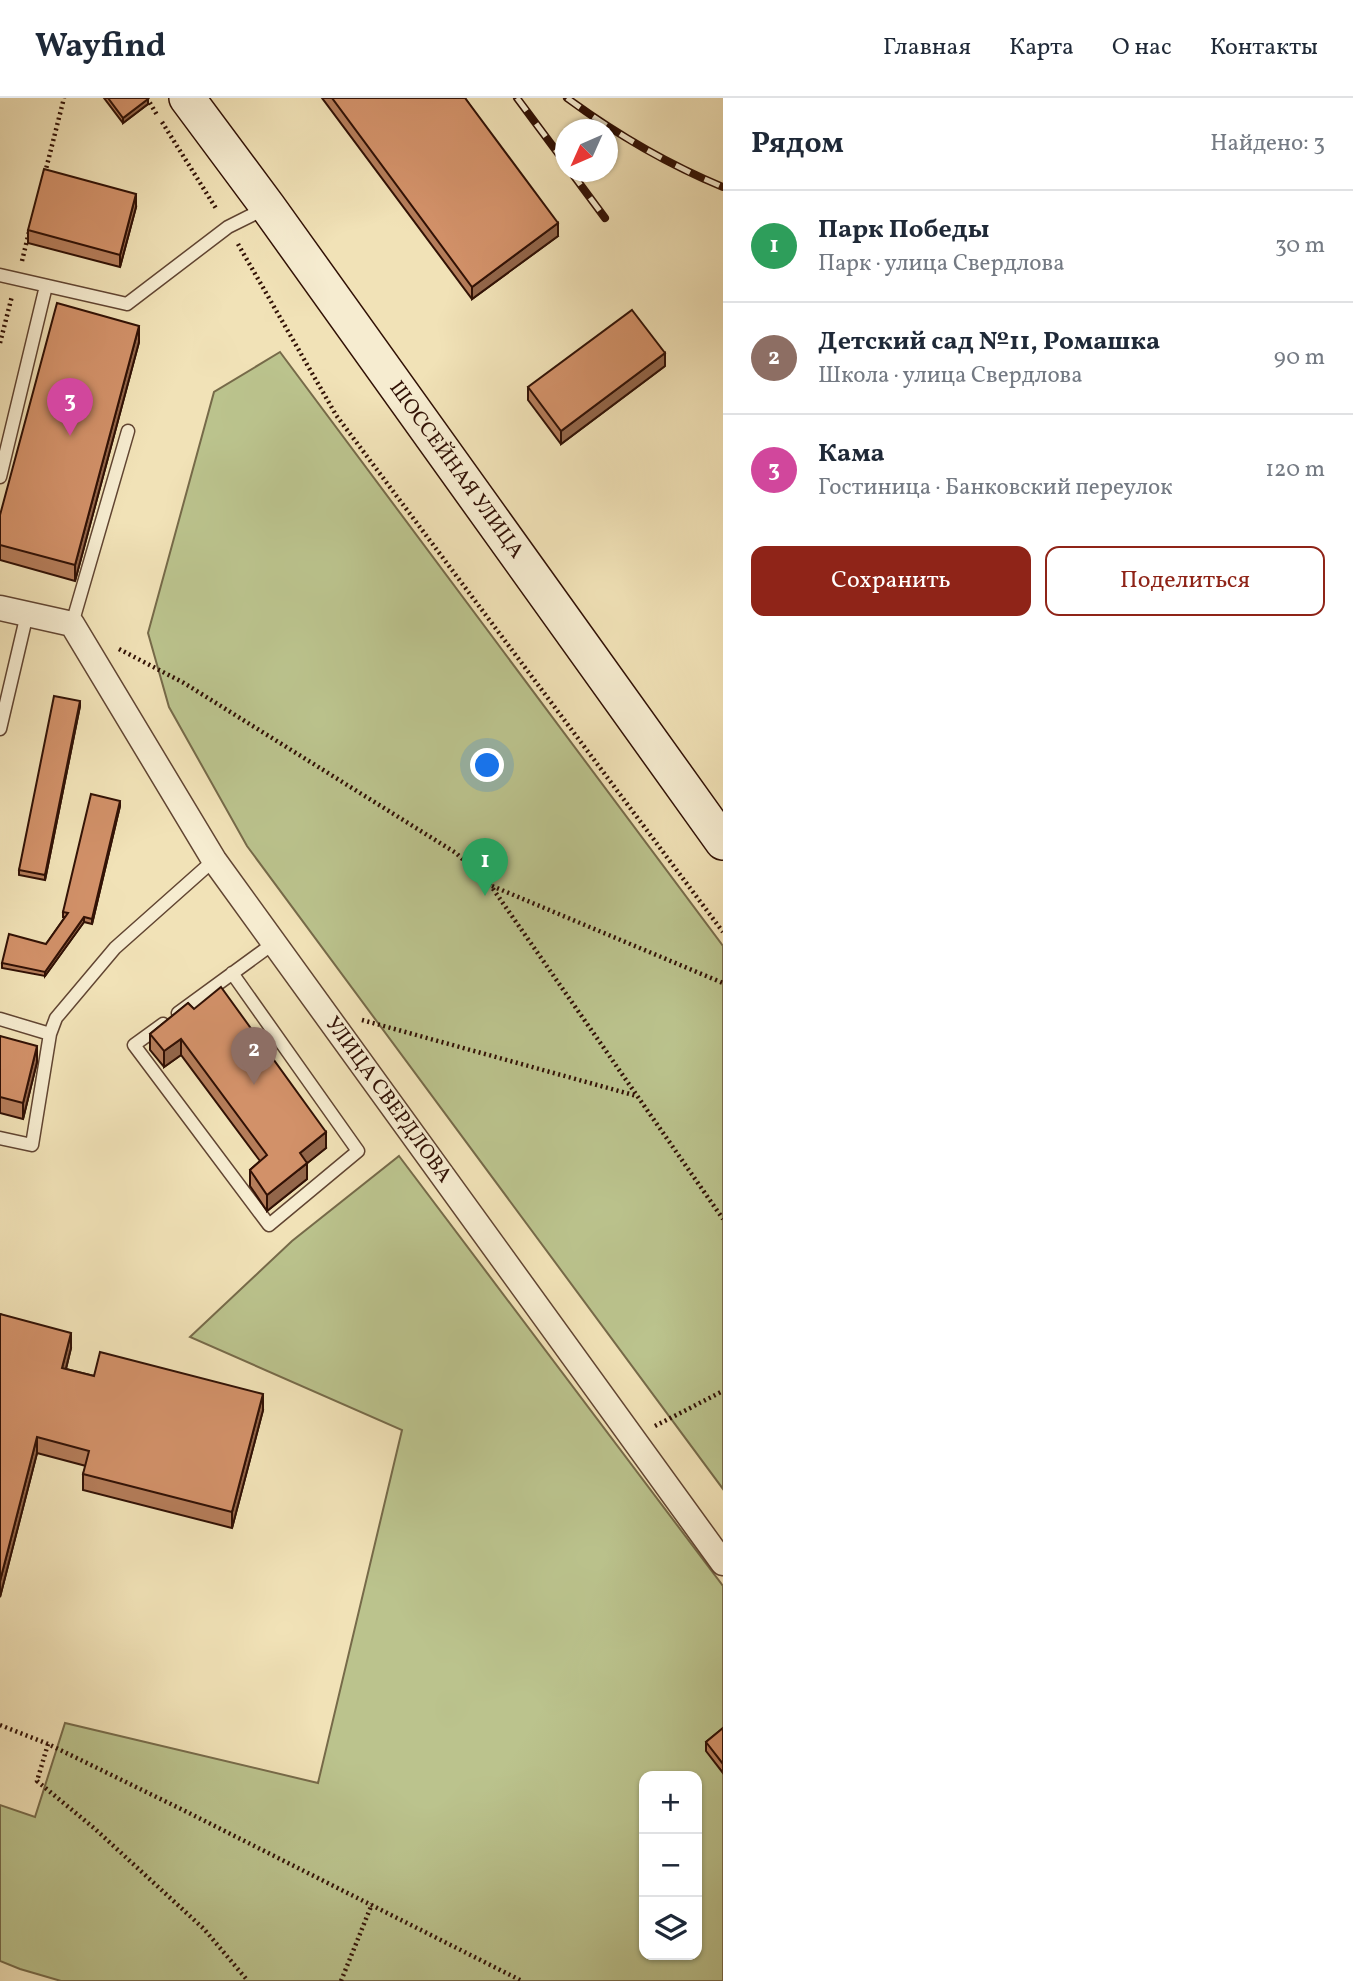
<!DOCTYPE html>
<html lang="ru">
<meta charset="utf-8">
<style>
body{margin:0;font-family:Vollkorn,serif;background:#f2f2f3;color:#1f2937}
.controls{position:absolute;right:21px;bottom:21px;display:grid;overflow:hidden;border-radius:14px;box-shadow:0 2px 5px #0004}
.controls button{width:63px;height:63px;display:grid;place-items:center;padding:0;border:0;border-bottom:2px solid #e0e1e3;background:#fff;color:#1f2937;font:35px sans-serif}
.compass{position:absolute;left:555px;top:21px;width:63px;height:63px;border-radius:50%;background:#fff;box-shadow:0 2px 5px #0004;rotate:225deg}
.you{position:absolute;left:488px;top:668px;width:24px;height:24px;margin:-18px;border:5px solid #fff;border-radius:50%;background:#1a73e8;box-shadow:0 0 0 10px #1a73e833}
.badge{display:grid;place-items:center;width:46px;height:46px;border-radius:50%;background:#8f2418;color:#fff;font-size:23px;font-weight:700}
.pin{position:absolute;translate:-50% -58px;filter:drop-shadow(0 2px 4px #0008)}
.pin::after{content:'';position:absolute;top:37px;width:24px;height:21px;background:inherit;clip-path:polygon(0 0,100% 0,50% 100%)}
.list{margin:0;padding:0;list-style:none}
h2{display:flex;justify-content:space-between;align-items:center;height:91px;margin:0;padding:0 28px;font-size:30px}
h2 small{font-size:23px;font-weight:400;color:#747a83}
.list li{display:grid;grid-template-columns:46px 1fr auto;gap:21px;align-items:center;box-sizing:border-box;height:112px;padding:0 28px;border-top:2px solid #e0e1e3}
.list b{display:block;font-size:26px;white-space:nowrap}
.list p{margin:0;font-size:23px;white-space:nowrap;color:#747a83}
.list em{font-size:23px;font-style:normal;color:#747a83}
.actions{display:flex;gap:14px;padding:21px 28px}
.actions a{flex:1;padding:16px 0;border:2px solid #8f2418;border-radius:14px;text-align:center;font-size:24px;color:#8f2418}
.actions .main{background:#8f2418;color:#fff}
.icon{flex:none;width:38px;height:38px;fill:none;stroke:currentColor;stroke-width:2;stroke-linecap:round;stroke-linejoin:round}
.map{position:relative;flex:none;width:723px;height:1883px;overflow:hidden}
header{display:flex;align-items:center;gap:42px;box-sizing:border-box;height:98px;padding:0 35px;background:#fff;border-bottom:2px solid #e0e1e3}
header strong{font-size:33px}
nav{display:flex;gap:38px;margin-inline-start:auto;font-size:24px}
main{display:flex}
aside{flex:1;background:#fff}
.map>svg:first-child{display:block}
.green{fill:#bbc38d;stroke:#766a49;stroke-width:2;fill-rule:evenodd}
.lines{fill:none;stroke-linecap:round;stroke-linejoin:round}
.lane-casing{stroke:#614532;stroke-width:15}
.street-casing{stroke:#614532;stroke-width:27}
.secondary-casing{stroke:#311105;stroke-width:38}
.path{stroke:#311105;stroke-width:4.5;stroke-dasharray:2 3.5;stroke-linecap:butt}
.lane{stroke:#f6ecd0;stroke-width:12}
.street{stroke:#f6ecd0;stroke-width:24}
.secondary{stroke:#f6ecd0;stroke-width:35}
.rail-casing{stroke:#311105;stroke-width:8}
.rail{stroke:#f6ecd0;stroke-width:5;stroke-dasharray:16;stroke-linecap:butt}
.wall{fill:#b57d5a;stroke:#311105;stroke-width:2}
.shaded-wall{fill:#93664a;stroke:#311105;stroke-width:2}
.building{fill:#d29169;stroke:#311105;stroke-width:2}
.labels{text-anchor:middle;dominant-baseline:central;stroke-width:5;stroke-linejoin:round;paint-order:stroke}
.street-label{font-size:21px;fill:#311105;stroke:#f6ecd0}
</style>
<header>
<strong>Wayfind</strong>
<nav><a>Главная</a><a>Карта</a><a>О нас</a><a>Контакты</a></nav>
</header>
<main>
<div class="map">
<svg width="723" height="1883" viewBox="0 0 723 1883">
<rect width="100%" height="100%" fill="#f1e2b7"/>
<filter id="stains"><feTurbulence type="fractalNoise" baseFrequency=".00286" numOctaves="4"/><feColorMatrix values="0 0 0 0 .2 0 0 0 0 .09 0 0 0 0 .02 0 0 0 .5 -.17"/></filter>
<radialGradient id="worn" r=".72"><stop offset=".6" stop-color="#630" stop-opacity="0"/><stop offset="1" stop-color="#630" stop-opacity=".3"/></radialGradient>
<path class="green" d="M280 254 723 848V1391L247 748 169 609 148 535 214 294Z
M399 1058 723 1488V1883H61L20 1871 0 1863V1707L35 1719 65 1625 318 1685 402 1332 190 1239 292 1143ZM644 1678H697V1857H644Z"/>
<g class="lines">
<g class="lane-casing">
<path id="lane" d="M0 177 127 206 228 129 264 111
M0 379 46 188
M72 526 128 333
M0 631 27 516
M178 915 274 845
M0 921 50 936
M163 926 134 947 269 1127 358 1053 232 875
M0 1040 32 1047 50 936 56 920 115 850 214 762"/>
</g>
<g class="street-casing">
<path id="street" d="M0 510 72 526 214 762 723 1465"/>
</g>
<g class="secondary-casing">
<path id="secondary" d="M187 0 268 109 723 744"/>
</g>
<path class="path" d="M147 0 157 17
M162 24 217 112
M45 75 64 0
M238 146 336 317 723 834
M22 163 29 134
M0 245 12 198
M119 551 184 585 456 755 491 788 723 1121
M492 788 723 885
M362 922 637 998
M655 1328 723 1293
M0 1627 48 1646 181 1711 522 1883
M48 1646 37 1683 94 1730 204 1831 248 1883
M341 1883 372 1806"/>
<use href="#lane" class="lane"/>
<use href="#street" class="street"/>
<use href="#secondary" class="secondary"/>
<g class="rail-casing">
<path id="rail" d="M517 0 566 66
M567 0C616 36 667 66 723 89
M571 74 605 120"/>
</g>
<use href="#rail" class="rail"/>
</g>
<path class="wall" d="M104 0H147L148 6 123 25Z
M322 0H465L558 138 472 201Z
M136 109 120 169 28 145V132Z
M139 244 75 483 0 462V417Z
M665 268 561 346 528 302V289Z
M80 608 45 782 19 777V772Z
M120 708 92 826 84 824 45 878 2 870V865L46 846 65 819H63V814Z
M188 905 326 1050 307 1065V1081L267 1113 250 1088V1072L260 1063 181 957 164 969 150 952V936Z
M0 938 37 964 23 1021 0 1015Z
M0 1216 71 1250 66 1271 94 1278 263 1312 232 1430 83 1392V1376L86 1368 37 1355 0 1499Z
M723 1630V1675L706 1653V1644Z"/>
<path class="shaded-wall" d="M148 1V6L123 25V20Z
M136 96V109L120 169V157Z
M558 125V138L472 201V189Z
M139 228V244L75 483V467Z
M665 255V268L561 346V333Z
M80 603V608L45 782V777Z
M120 703V708L92 826V821Z
M84 819V824L45 878V874Z
M181 941V957L164 969V953Z
M37 948V964L23 1021V1005Z
M326 1034V1050L300 1071V1055Z
M307 1065V1081L267 1113V1097Z
M71 1235V1250L62 1286V1270Z
M263 1296V1312L232 1430V1414Z
M37 1339V1355L0 1499V1483Z"/>
<path class="building" d="M108 0H147L148 1 123 20Z
M332 0H465L558 125 472 189Z
M44 71 136 96 120 157 28 132Z
M57 205 139 228 75 467 0 447V417Z
M632 212 665 255 561 333 528 289Z
M54 598 80 603 45 777 19 772Z
M91 696 120 703 92 821 84 819 45 874 2 865 9 836 46 846 68 815 63 814Z
M221 889 326 1034 300 1055 307 1065 267 1097 250 1072 267 1057 181 941 164 953 150 936 188 905 194 911Z
M0 938 37 948 23 1005 0 999Z
M0 1216 71 1235 62 1270 94 1278 100 1254 263 1296 232 1414 83 1376 89 1353 37 1339 0 1483Z
M723 1630V1666L706 1644Z"/>
<g class="labels">
<g class="street-label">
<text transform="translate(456 372) rotate(54)">ШОССЕЙНАЯ УЛИЦА</text>
<text transform="translate(388 1002) rotate(54)">УЛИЦА СВЕРДЛОВА</text>
</g>
</g>
<rect width="100%" height="100%" filter="url(#stains)"/>
<rect width="100%" height="100%" fill="url(#worn)"/>
</svg>
<div class="controls">
<button>+</button>
<button>−</button>
<button><svg class="icon" aria-label="layers" viewBox="0 0 24 24"><path d="M12 4l9 5-9 5-9-5zM3 14l9 5 9-5"/></svg></button>
</div>
<svg class="compass" viewBox="-18 -18 36 36"><path d="M0-13l5 13h-10z" fill="#e53935"/><path d="M0 13l5-13h-10z" fill="#747a83"/></svg>
<div class="you"></div>
<div class="pin badge" style="left:485px;top:798px;background:#2e9e5b">1</div>
<div class="pin badge" style="left:254px;top:987px;background:#8d6e63">2</div>
<div class="pin badge" style="left:70px;top:338px;background:#d1479c">3</div>
</div>
<aside>
<h2>Рядом<small>Найдено: 3</small></h2>
<ul class="list">
<li><span class="badge" style="background:#2e9e5b">1</span><div><b>Парк Победы</b><p>Парк · улица Свердлова</p></div><em>30 m</em></li>
<li><span class="badge" style="background:#8d6e63">2</span><div><b>Детский сад №11, Ромашка</b><p>Школа · улица Свердлова</p></div><em>90 m</em></li>
<li><span class="badge" style="background:#d1479c">3</span><div><b>Кама</b><p>Гостиница · Банковский переулок</p></div><em>120 m</em></li>
</ul>
<div class="actions"><a class="main">Сохранить</a><a>Поделиться</a></div>
</aside>
</main>
